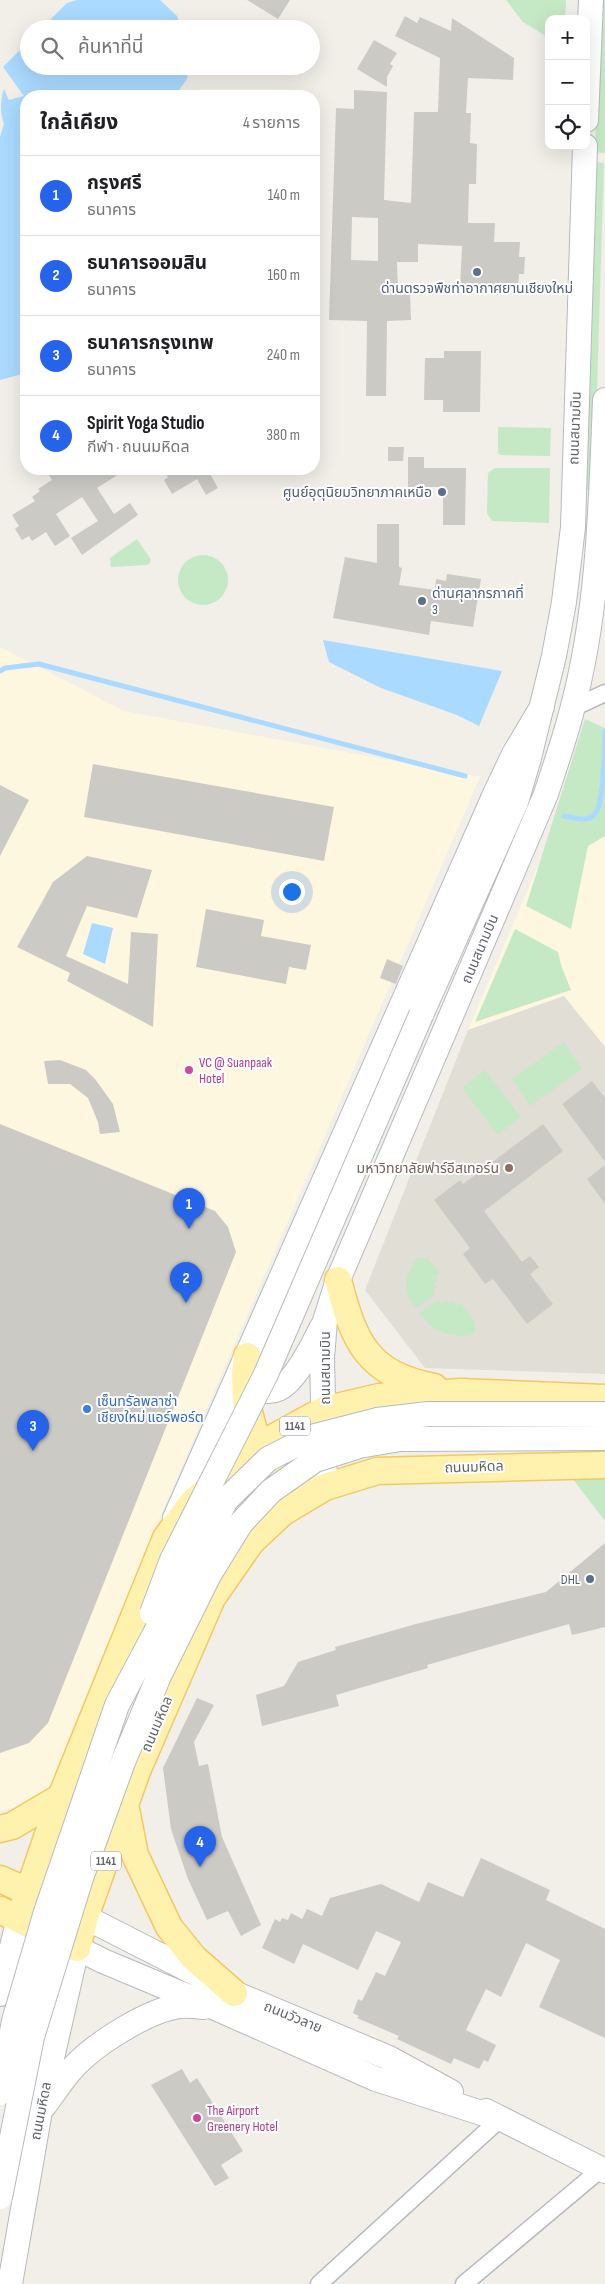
<!DOCTYPE html>
<html lang="th">
<meta charset="utf-8">
<style>
body{margin:0;font-family:"Sofia Sans Condensed","Noto Sans Thai",sans-serif;background:#f2f2f2;color:#202124}
.controls{position:absolute;right:15px;top:15px;display:grid;overflow:hidden;border-radius:10px;box-shadow:0 5px 20px #0002}
.controls button{width:45px;height:45px;display:grid;place-items:center;padding:0;border:0;border-bottom:1px solid #e0e0e0;background:#fff;color:#202124;font:25px sans-serif}
.you{position:absolute;left:291px;top:891px;width:18px;height:18px;margin:-12px;border:4px solid #fff;border-radius:50%;background:#1a73e8;box-shadow:0 0 0 8px #1a73e833}
.badge{display:grid;place-items:center;width:32px;height:32px;border-radius:50%;background:#2563eb;color:#fff;font-size:16px;font-weight:700}
.pin{position:absolute;translate:-50% -41px;filter:drop-shadow(0 1px 2px #0008)}
.pin::after{content:'';position:absolute;top:26px;width:18px;height:15px;background:inherit;clip-path:polygon(0 0,100% 0,50% 100%)}
.list{margin:0;padding:0;list-style:none}
h2{display:flex;justify-content:space-between;align-items:center;height:65px;margin:0;padding:0 20px;font-size:21px}
h2 small{font-size:16px;font-weight:400;color:#757577}
.list li{display:grid;grid-template-columns:32px 1fr auto;gap:15px;align-items:center;box-sizing:border-box;height:80px;padding:0 20px;border-top:1px solid #e0e0e0}
.list b{display:block;font-size:19px;white-space:nowrap}
.list p{margin:0;font-size:16px;white-space:nowrap;color:#757577}
.list em{font-size:16px;font-style:normal;color:#757577}
.icon{flex:none;width:28px;height:28px;fill:none;stroke:currentColor;stroke-width:2;stroke-linecap:round;stroke-linejoin:round}
.map{position:relative;flex:none;width:605px;height:2284px;overflow:hidden}
.search{position:absolute;background:#fff;box-shadow:0 5px 20px #0002;left:20px;top:20px;width:300px;height:55px;display:flex;align-items:center;gap:12px;box-sizing:border-box;padding:0 18px;border-radius:28px;color:#757577;font-size:19px}
.panel{position:absolute;background:#fff;box-shadow:0 5px 20px #0002;left:20px;top:90px;width:300px;height:385px;border-radius:20px}
.map>svg:first-child{display:block}
.commercial{fill:#fef7e0}
.education{fill:#e1ded6}
.green{fill:#c5e8c5}
.water{fill:#aadaff}
.lines{fill:none;stroke-linecap:round;stroke-linejoin:round}
.stream{stroke:#aadaff;stroke-width:5}
.building{fill:#cccac5;fill-rule:evenodd}
.minor-casing{stroke:#b5b8bc;stroke-width:19}
.secondary-casing{stroke:#b6babf;stroke-width:26}
.primary-casing{stroke:#f2c960;stroke-width:29}
.minor{stroke:#fff;stroke-width:16}
.secondary{stroke:#fff;stroke-width:24}
.primary{stroke:#fff2af;stroke-width:26}
.secondary-bridge-casing{stroke:#b6babf;stroke-width:26;stroke-linecap:butt}
.secondary-bridge{stroke:#fff;stroke-width:24}
.service-dot{fill:#5c6f8a;stroke:#fff;stroke-width:2}
.hotel-dot{fill:#d1479c;stroke:#fff;stroke-width:2}
.education-dot{fill:#8d6e63;stroke:#fff;stroke-width:2}
.shop-dot{fill:#3f7fe0;stroke:#fff;stroke-width:2}
.labels{text-anchor:middle;dominant-baseline:central;stroke-width:4;stroke-linejoin:round;paint-order:stroke}
.shield{fill:#fff;stroke:#8f9295;stroke-width:1}
.shield-label{font-size:12px;font-weight:bold;fill:#5f6368}
.service-label{font-size:14px;fill:#4e5e75;stroke:#fff;text-anchor:end}
.street-label{font-size:14px;fill:#5f6368;stroke:#fff}
.hotel-label{font-size:14px;fill:#b23c85;stroke:#fff;text-anchor:start}
.education-label{font-size:14px;fill:#785e54;stroke:#fff;text-anchor:end}
.shop-label{font-size:14px;fill:#366cbe;stroke:#fff;text-anchor:start}
</style>
<div class="map">
<svg width="605" height="2284" viewBox="0 0 605 2284">
<rect width="100%" height="100%" fill="#f1efe8"/>
<path class="commercial" d="M0 647 124 711 480 777 154 1531 57 1787 28 1805 0 1811Z
M605 809V1047L564 996 468 1030 550 837Z"/>
<path class="education" d="M564 996 605 1047V1374L425 1368 365 1290 468 1030Z"/>
<path class="green" d="M506 0H566L565 19H549V38L523 22Z
M599 0H605V153L595 152Z
M596 162 604 163 594 485 588 489H584Z
M498 427 551 428 550 456 500 455 498 453Z
M495 468H550L549 523 492 521 487 513 488 473Z
M137 539 151 560 150 563 147 565 111 567 110 558Z
M178 580a25 25 0 1 1 50 0a25 25 0 1 1-50 0Z
M585 719 605 728V836L588 846 571 929 526 906Z
M515 929 558 952 561 965 571 990 475 1022Z
M564 1042 582 1069 530 1106 512 1079Z
M485 1070 521 1117 498 1135 462 1088Z
M418 1257 428 1258 439 1273 435 1277 438 1280 434 1283 436 1287 432 1290 435 1294 417 1308C400 1291 405 1275 418 1257Z
M438 1300 441 1304 447 1300 449 1304 453 1301 457 1305 461 1303 476 1324 474 1333C467 1337 462 1336 455 1335 437 1333 430 1327 419 1313Z
M572 1478H605V1521Z"/>
<path class="water" d="M77 0H160L177 16 182 29H41L67 3Z
M29 41V66H188L187 79 175 96H26V373L0 380V137L4 124C0 114 0 99 4 89L9 100 24 96 3 67Z
M323 640 502 671 479 726 457 715 381 688 329 662Z
M92 923 113 928 105 964 83 954Z"/>
<g class="lines">
<path class="stream" d="M0 671 5 668 39 664 465 776
M564 816C574 818 586 822 594 815 605 806 604 747 605 731"/>
</g>
<path class="building" d="M247 0H290L278 19Z
M405 16 417 23 420 17 451 31 452 18 514 58 513 80 468 78 466 113H471L470 143 477 144 476 184H469L468 223H495L494 242H520L519 257H525L524 274H519L518 289 460 287 462 246 418 244V262H397L398 292H410L411 320 387 321 386 396H366L367 321 329 320 336 108 354 109V90L387 92 384 200 411 203 414 112H438L440 58 395 36ZM352 217 378 218V261L351 260Z
M374 40 397 53 390 64 393 66 387 77V87L357 69Z
M444 351H481L480 412H443V400H424L425 358H444Z
M388 447H404L403 461H388Z
M408 457H424V468H466L465 525H443V487H408Z
M45 469H127L97 488 114 514 130 503 138 515 82 555 71 538 98 521 82 497 56 514 70 536 55 546 46 532 32 541 29 536 22 540 15 529 19 526 12 515 35 501 32 497 40 491 38 489 52 480Z
M163 469H215L209 472 218 488 206 495 197 479 172 494 164 480 168 477Z
M377 524H399V567L402 568 399 585 435 590 436 579 446 581 447 574 481 579 473 627 431 621 429 635 333 618 345 557 377 563Z
M93 764 334 807 324 861 84 817Z
M0 785 29 800 0 856Z
M87 856 152 870 137 918 87 906 66 956 128 984 131 932 158 934 153 1027 67 981 70 973 17 947 53 882Z
M206 909 264 920 261 936 311 945 306 970 289 967 286 984 196 967Z
M387 959 403 966 396 984 380 978Z
M60 1060 86 1070 95 1079 113 1104 120 1132 100 1134 98 1122 88 1098 70 1084H48L44 1061Z
M592 1081 605 1098V1162L562 1104Z
M0 1124 215 1211 228 1227 236 1252 48 1723 29 1743 0 1753Z
M543 1124 563 1151 484 1211 522 1262 530 1256 539 1267 530 1274 553 1304 527 1324 493 1279 485 1284 463 1254 470 1248 434 1200 460 1180 463 1184Z
M605 1165V1204L587 1179Z
M605 1543V1627L572 1635 569 1624 427 1665 428 1668 336 1695 339 1706 262 1726 256 1695 284 1686 298 1662 336 1650 335 1647 416 1624 546 1592Z
M197 1698 214 1705 194 1742 199 1766 208 1764 222 1837 261 1925 241 1936 228 1911 207 1920 188 1879 171 1829 163 1768Z
M481 1858 550 1890 546 1900 605 1929V2038L539 2007 560 1960 526 1943 501 1997 486 1989 466 2030 496 2045 488 2062 484 2060 479 2069 454 2058 451 2064 397 2039 399 2036 357 2018 359 2016 353 2013 358 1999 362 2001 376 1972 385 1976 401 1942 376 1931 358 1970 303 1944 294 1964 262 1948 275 1919 280 1922 282 1918 288 1920 291 1913 302 1919 307 1909 322 1916 330 1898 381 1884 419 1902 428 1882 463 1897Z
M182 2069 190 2083 197 2078 243 2151 221 2165 229 2178 215 2186 151 2085Z"/>
<g class="lines">
<g class="minor-casing">
<path id="minor" d="M573 708 605 693
M319 2284 500 2119
M464 2284 601 2169"/>
</g>
<g class="secondary-casing">
<path id="secondary" d="M586 120 591 0
M421 1015 516 802 529 758 554 656 564 602 573 527 585 146
M245 1374C279 1423 308 1353 322 1327
M325 1487 322 1358 325 1321 338 1280 546 794C555 766 565 738 572 710 599 611 601 502 605 400
M175 1518 495 794 514 754 542 707
M85 1917 234 1993 389 2058 451 2092
M0 1994 19 1919
M44 2106C54 2093 62 2080 72 2069 93 2045 149 2009 181 2006 188 2005 196 2006 204 2007
M486 2111 605 2171
M10 2284 40 2111 77 1948 103 1961 213 2007 376 2079 500 2119"/>
</g>
<g class="primary-casing">
<path id="primary" d="M338 1280C354 1342 367 1374 434 1387
M247 1356 245 1373 246 1401 258 1446 289 1480 309 1487
M125 1804 135 1855 169 1927 194 1958 234 1993
M0 1829 12 1826 61 1797
M0 1879 43 1898
M0 1910 77 1948 85 1917 137 1771 212 1598 251 1542 283 1512 325 1487 377 1471 605 1465
M19 1919 61 1797 166 1538 192 1503 246 1455 258 1446 324 1410 379 1397 461 1392 605 1398"/>
</g>
<use href="#minor" class="minor"/>
<use href="#secondary" class="secondary"/>
<use href="#primary" class="primary"/>
<g class="secondary-bridge-casing">
<path id="secondary-bridge" d="M152 1613 172 1560 266 1374 421 1015
M0 2093 14 2021 46 1912 117 1705 226 1500 268 1459 311 1437 377 1420 428 1414H605
M0 2197 32 2037 81 1878 123 1762 159 1676 209 1575 241 1523 271 1491 315 1460 359 1446 400 1439 605 1438"/>
</g>
<use href="#secondary-bridge" class="secondary-bridge"/>
</g>
<g class="service-dot">
<circle cx="477" cy="272" r="5"/>
<circle cx="442" cy="492" r="5"/>
<circle cx="422" cy="601" r="5"/>
<circle cx="590" cy="1579" r="5"/>
</g>
<g class="hotel-dot">
<circle cx="189" cy="1070" r="5"/>
<circle cx="197" cy="2118" r="5"/>
</g>
<circle class="education-dot" cx="509" cy="1168" r="5"/>
<circle class="shop-dot" cx="87" cy="1409" r="5"/>
<g class="labels">
<g class="shield">
<rect x="280" y="1416.5" width="30" height="19" rx="4"/>
<rect x="91" y="1851.5" width="30" height="19" rx="4"/>
</g>
<g class="shield-label">
<text x="295" y="1426">1141</text>
<text x="106" y="1861">1141</text>
</g>
<g class="service-label">
<text x="477" y="288" text-anchor="middle">ด่านตรวจพืชท่าอากาศยานเชียงใหม่</text>
<text x="432" y="492">ศูนย์อุตุนิยมวิทยาภาคเหนือ</text>
<text x="432" y="593" text-anchor="start">ด่านศุลากรภาคที่<tspan x="432" dy="16">3</tspan></text>
<text x="580" y="1579">DHL</text>
</g>
<g class="street-label">
<text transform="translate(575 428) rotate(-88)">ถนนสนามบิน</text>
<text transform="translate(480 949) rotate(-67)">ถนนสนามบิน</text>
<text transform="translate(325 1368) rotate(-90)">ถนนสนามบิน</text>
<text transform="translate(474 1467) rotate(-2)">ถนนมหิดล</text>
<text transform="translate(157 1724) rotate(-67)">ถนนมหิดล</text>
<text transform="translate(293 2017) rotate(22)">ถนนวัวลาย</text>
<text transform="translate(41 2111) rotate(-79)">ถนนมหิดล</text>
</g>
<g class="hotel-label">
<text x="199" y="1062">VC @ Suanpaak<tspan x="199" dy="16">Hotel</tspan></text>
<text x="207" y="2110">The Airport<tspan x="207" dy="16">Greenery Hotel</tspan></text>
</g>
<g class="education-label">
<text x="499" y="1168">มหาวิทยาลัยฟาร์อีสเทอร์น</text>
</g>
<g class="shop-label">
<text x="97" y="1401">เซ็นทรัลพลาซ่า<tspan x="97" dy="16">เชียงใหม่ แอร์พอร์ต</tspan></text>
</g>
</g>
</svg>
<div class="controls">
<button>+</button>
<button>−</button>
<button><svg class="icon" aria-label="locate" viewBox="0 0 24 24"><circle cx="12" cy="12" r="6"/><path d="M12 2v4M12 18v4M2 12h4M18 12h4"/></svg></button>
</div>
<div class="you"></div>
<div class="pin badge" style="left:189px;top:1229px">1</div>
<div class="pin badge" style="left:186px;top:1303px">2</div>
<div class="pin badge" style="left:33px;top:1451px">3</div>
<div class="pin badge" style="left:200px;top:1867px">4</div>
<div class="search"><svg class="icon" aria-label="search" viewBox="0 0 24 24"><circle cx="10" cy="10" r="6"/><path d="M15 15l6 6"/></svg>ค้นหาที่นี่</div>
<section class="panel">
<h2>ใกล้เคียง<small>4 รายการ</small></h2>
<ul class="list">
<li><span class="badge">1</span><div><b>กรุงศรี</b><p>ธนาคาร</p></div><em>140 m</em></li>
<li><span class="badge">2</span><div><b>ธนาคารออมสิน</b><p>ธนาคาร</p></div><em>160 m</em></li>
<li><span class="badge">3</span><div><b>ธนาคารกรุงเทพ</b><p>ธนาคาร</p></div><em>240 m</em></li>
<li><span class="badge">4</span><div><b>Spirit Yoga Studio</b><p>กีฬา · ถนนมหิดล</p></div><em>380 m</em></li>
</ul>
</section>
</div>
